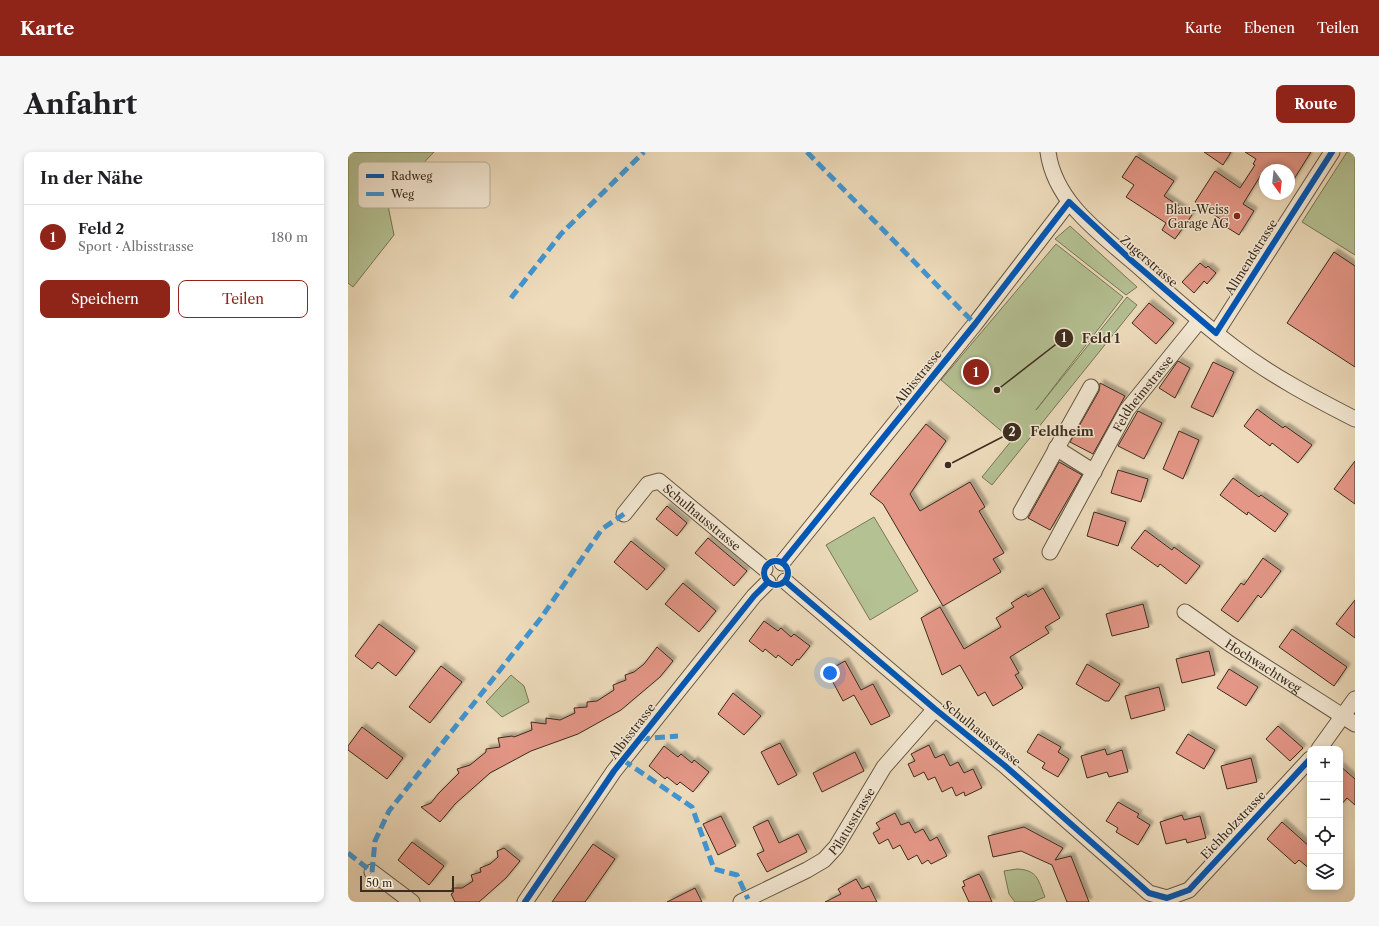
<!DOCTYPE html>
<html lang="de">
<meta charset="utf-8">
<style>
body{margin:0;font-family:"Libre Caslon Text",serif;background:#f6f6f6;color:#202124}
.controls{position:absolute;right:12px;bottom:12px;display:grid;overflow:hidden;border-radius:8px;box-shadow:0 2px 6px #0003}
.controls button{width:36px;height:36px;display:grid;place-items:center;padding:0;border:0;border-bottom:1px solid #e0e0e0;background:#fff;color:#202124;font:20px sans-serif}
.compass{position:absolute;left:911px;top:12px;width:36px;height:36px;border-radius:50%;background:#fff;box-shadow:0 2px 6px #0003;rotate:165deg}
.scale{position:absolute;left:12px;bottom:10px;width:94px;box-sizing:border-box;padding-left:4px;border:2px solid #3c2c1d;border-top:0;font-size:11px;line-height:14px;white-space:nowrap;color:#3c2c1d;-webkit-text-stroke:3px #f3e8d3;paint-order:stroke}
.you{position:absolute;left:482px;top:521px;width:14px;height:14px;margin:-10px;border:3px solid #fff;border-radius:50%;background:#1a73e8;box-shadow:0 0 0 6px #1a73e833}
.badge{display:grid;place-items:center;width:26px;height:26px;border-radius:50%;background:#8f2418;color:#fff;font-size:13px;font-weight:700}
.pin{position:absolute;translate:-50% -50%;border:2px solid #fff;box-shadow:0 1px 4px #0006}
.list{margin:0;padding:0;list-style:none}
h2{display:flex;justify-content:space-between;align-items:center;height:52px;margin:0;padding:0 16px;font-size:17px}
h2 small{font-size:13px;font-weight:400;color:#757577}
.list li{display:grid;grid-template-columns:26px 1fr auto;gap:12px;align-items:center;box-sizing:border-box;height:64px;padding:0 16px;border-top:1px solid #e0e0e0}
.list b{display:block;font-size:15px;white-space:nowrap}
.list p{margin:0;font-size:13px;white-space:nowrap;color:#757577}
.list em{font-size:13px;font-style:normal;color:#757577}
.actions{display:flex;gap:8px;padding:12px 16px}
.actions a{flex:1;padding:9px 0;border:1px solid #8f2418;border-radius:8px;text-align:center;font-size:14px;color:#8f2418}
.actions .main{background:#8f2418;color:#fff}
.icon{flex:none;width:22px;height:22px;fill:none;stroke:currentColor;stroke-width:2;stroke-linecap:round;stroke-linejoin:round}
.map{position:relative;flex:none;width:1007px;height:750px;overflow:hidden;border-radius:8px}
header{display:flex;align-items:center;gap:24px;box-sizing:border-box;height:56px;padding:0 20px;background:#8f2418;color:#fff}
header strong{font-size:19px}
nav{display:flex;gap:22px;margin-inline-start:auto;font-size:14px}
.intro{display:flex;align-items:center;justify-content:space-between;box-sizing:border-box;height:96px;padding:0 24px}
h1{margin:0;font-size:28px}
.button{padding:10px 18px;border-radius:8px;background:#8f2418;color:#fff;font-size:14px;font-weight:700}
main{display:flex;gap:24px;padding:0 24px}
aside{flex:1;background:#fff;border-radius:8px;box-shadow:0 2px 6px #0003}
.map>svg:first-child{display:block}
.green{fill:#b4c193;stroke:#787658}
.building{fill:#e49787;stroke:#3c2c1d;filter:url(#shadow)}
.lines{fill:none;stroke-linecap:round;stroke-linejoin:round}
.minor-casing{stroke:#685844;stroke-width:17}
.minor{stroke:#f3e8d3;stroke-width:15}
.quiet{stroke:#3f96d5;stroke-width:5;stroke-dasharray:10 5;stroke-linecap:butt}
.cycleway-casing{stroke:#f3e8d3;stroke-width:8}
.cycleway{stroke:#0057b8;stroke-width:6}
.poi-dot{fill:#8f2418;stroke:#f3e8d3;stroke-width:1.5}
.labels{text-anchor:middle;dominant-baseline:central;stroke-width:3;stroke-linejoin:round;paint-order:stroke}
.poi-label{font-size:12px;fill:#3c2c1d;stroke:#f3e8d3;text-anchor:end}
.street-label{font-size:12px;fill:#3c2c1d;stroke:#f3e8d3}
.key{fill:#f3e8d3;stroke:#bcb09c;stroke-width:1}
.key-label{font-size:11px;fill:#3c2c1d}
.leader{fill:none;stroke:#3c2c1d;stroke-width:1.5}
.callout-dot{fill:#3c2c1d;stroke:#f3e8d3;stroke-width:1.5}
.mark-label{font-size:12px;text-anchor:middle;font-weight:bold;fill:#fff}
.callout-label{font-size:13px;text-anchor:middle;font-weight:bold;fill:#3c2c1d;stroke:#f3e8d3;stroke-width:3;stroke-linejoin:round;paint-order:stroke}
</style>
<header>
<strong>Karte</strong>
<nav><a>Karte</a><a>Ebenen</a><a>Teilen</a></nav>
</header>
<div class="intro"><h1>Anfahrt</h1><a class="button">Route</a></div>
<main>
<aside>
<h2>In der Nähe<small></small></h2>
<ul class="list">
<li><span class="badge">1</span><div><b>Feld 2</b><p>Sport · Albisstrasse</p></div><em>180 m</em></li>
</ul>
<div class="actions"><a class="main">Speichern</a><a>Teilen</a></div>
</aside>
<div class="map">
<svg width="1007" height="750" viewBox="0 0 1007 750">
<defs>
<filter id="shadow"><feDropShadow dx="3.5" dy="-3.5" stdDeviation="1" flood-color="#0004"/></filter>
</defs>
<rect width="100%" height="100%" fill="#eddbbb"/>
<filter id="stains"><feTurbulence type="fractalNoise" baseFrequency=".005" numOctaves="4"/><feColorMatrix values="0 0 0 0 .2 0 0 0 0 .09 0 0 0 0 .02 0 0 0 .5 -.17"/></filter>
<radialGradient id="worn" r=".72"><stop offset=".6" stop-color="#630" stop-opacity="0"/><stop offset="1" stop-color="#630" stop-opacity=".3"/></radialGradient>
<path class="green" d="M0 0H86L39 49 46 83 5 135 0 131Z
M999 0H1007V103L954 70Z
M722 74 789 135 778 143 707 87Z
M708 92 775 145 688 258 779 145 789 153 644 333 634 325 664 288 593 228Z
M526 365 570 439 522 468 478 393Z
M163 523 176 534 181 550 154 565 138 550Z
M669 717C690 718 690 728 697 745L684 750H667L661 742 656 719Z"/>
<path class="building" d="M856 0H883L875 13Z
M897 0H963L941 35V18H916L895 52 906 59 891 83 872 71 874 68 847 50 867 19 892 36 907 13 905 12 908 7Z
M788 4 826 29 816 44 844 63 827 87 814 78 818 71 778 45 786 33 774 25Z
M986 100 1007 114V215L939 171Z
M852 111 858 116 860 114 868 121 859 132 856 129 846 141 834 130Z
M801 151 826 171 808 192 784 171Z
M830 209 842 216 827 246 811 236Z
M865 210 886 220 865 265 843 255Z
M752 231 777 244 745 302 722 290 751 239Z
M909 257 935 276 937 274 964 293 950 311 924 291 922 294 896 274Z
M790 259 814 271 796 307 770 294Z
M578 272 598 289 562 342 572 359 622 330 637 355 631 359 656 401 645 407 653 420 595 454 535 352 522 342Z
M831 279 851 288 835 327 815 317Z
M1007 309V352L986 337Z
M711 310 734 323 702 378 680 366Z
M770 318 800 327 793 350 763 341Z
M885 326 911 345 913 343 940 362 927 380 900 360 899 363 872 343Z
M319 354 339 371 329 384 308 367Z
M746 360 778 370 770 394 739 384Z
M797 378 824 398 826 395 852 414 838 432 812 412 810 415 783 396Z
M360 386 399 419 386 434 347 401Z
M283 389 317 417 299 438 266 410Z
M915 406 933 419 913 446 910 443 890 470 873 458 893 431 896 433Z
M335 431 368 459 351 480 317 452Z
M695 436 712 466 697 475 701 481 662 505 671 521 667 523 675 536 645 554 637 540 630 544 612 513 594 523 573 466 592 455 616 497 653 475 648 466 666 455 663 451 678 442 680 445Z
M1007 448V486L988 472Z
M795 452 801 475 764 484 758 462Z
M416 469 430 479 433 476 443 485 446 482 462 494 451 508 449 507 444 514 430 503 428 506 417 497 415 500 401 489Z
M31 472 67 499 48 524 30 510 24 517 7 504Z
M944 477 999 515 986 534 931 495Z
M309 495 325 509 312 525 273 558 230 582 183 599 142 621 107 652 92 670 73 655 83 651 90 642 111 621 109 617 122 613 138 600V597L152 595 150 586 164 584 166 585 184 578 183 570 198 572V566L212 568 227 561 226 556 239 555V550L249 549 266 538 265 533 278 528 277 523 286 520 296 512Z
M861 499 867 523 834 531 828 507Z
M497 509 513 538 525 532 542 564 523 573 506 543 495 549 479 519Z
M739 512 772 532 761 549H757L728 532Z
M93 514 114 530 82 571 61 555Z
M881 517 910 535 898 554 869 536Z
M811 535 817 558 783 567 777 544Z
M385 541 413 564 396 583 370 562Z
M930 574 955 596 942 609 918 587Z
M14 575 55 606 39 627 0 598V594Z
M690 582 713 595 710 600 721 607 710 625 694 616 697 611 679 600Z
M840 582 867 598 856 617 828 601Z
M432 591 449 623 430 633 413 600Z
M581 593 587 606 596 602 602 614 610 610 616 621 625 617 634 636 617 644 616 640 608 644 604 635 594 640 587 625 580 628 576 620 566 625 560 612 567 609 563 602Z
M316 594 330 605 333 602 344 611 346 608 361 620 345 640 332 630 329 633 319 625 317 627 301 614Z
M757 597 759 603 774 598 780 620 761 625 759 620 739 626 733 604Z
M507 600 516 619 474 640 465 621Z
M903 606 909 630 879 637 873 614Z
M992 614 1007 627V653L999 646 992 654Z
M770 650 791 662 789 665 802 673 790 693 768 680 770 676 758 669Z
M547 661 553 673 561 670 567 681 575 677 582 689 589 685 599 704 583 712 580 708 574 712 569 703 560 708 552 693 545 697 540 687 531 692 525 681 532 677 528 671Z
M834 663 836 668 852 664 858 686 839 691 838 687 818 692 812 670Z
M373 664 388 694 370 703 355 672Z
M420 668 431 691 450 682 459 700 419 720 409 702 416 699 405 675Z
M934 670 962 695V717L951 708 947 712 919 687Z
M676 675 715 696 707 708 723 704 741 750H719L704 713 673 699 645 705 640 684Z
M64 690 96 714 81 733 50 708Z
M245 692 267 707 237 750H204Z
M156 696 172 709 158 726 131 750H107L103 742 105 741 104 736H114L125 729 123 723 133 720 132 716 142 712 150 705 149 699Z
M631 722 634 727 644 750H621L614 735 617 734 615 729Z
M508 727 514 737 521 734 529 750H477L493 742 490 737Z
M347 736 354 750H319Z"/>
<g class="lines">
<g class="minor-casing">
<g id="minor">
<path d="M700 0C707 51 753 82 790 114 821 142 853 171 887 196 924 224 966 246 1007 267"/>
<path d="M868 181 984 0"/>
<path d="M708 296 746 320"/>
<path d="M673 360 743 235"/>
<path id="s1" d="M276 362 300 332 311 329 417 417"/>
<path id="s2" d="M702 400 779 258 852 168"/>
<path d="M434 411 627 172 721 50"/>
<path d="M437 429 587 557 656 613 801 741 819 746 841 738 962 607"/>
<path id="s3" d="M837 460 882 492 1007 572"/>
<path d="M971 597 1007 547"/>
<path d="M24 720 64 750"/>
<path d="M177 750 266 619 406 444 420 430"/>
<path id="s4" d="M393 750 459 718 476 708 488 695 536 615 587 557"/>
</g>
</g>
<use href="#minor" class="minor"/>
<path class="quiet" d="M459 0 627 172
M163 146 213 82 296 0
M292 587 330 584
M275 608 344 655 366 717 389 723 400 747
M0 701 24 720
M24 720 27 689 41 659 193 466 254 377 276 362"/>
<g class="cycleway-casing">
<path id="cycleway" d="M416 421a12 12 0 1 1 24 0a12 12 0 1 1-24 0Z
M434 411 627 172 721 50 784 109 868 181 984 0
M437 429 587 557 656 613 801 741 819 746 841 738 962 607
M177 750 266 619 406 444 420 430"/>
</g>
<use href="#cycleway" class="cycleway"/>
</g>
<circle class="poi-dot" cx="889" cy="64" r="4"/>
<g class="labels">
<g class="poi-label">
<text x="881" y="57">Blau-Weiss<tspan x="881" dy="14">Garage AG</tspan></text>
</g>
<g class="street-label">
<text transform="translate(903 105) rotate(-58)">Allmendstrasse</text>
<text transform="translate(801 109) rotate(41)">Zugerstrasse</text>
<text transform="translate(570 225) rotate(-51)">Albisstrasse</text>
<text stroke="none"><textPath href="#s2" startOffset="184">Feldheimstrasse</textPath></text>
<text stroke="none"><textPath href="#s1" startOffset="106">Schulhausstrasse</textPath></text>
<text stroke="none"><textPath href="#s3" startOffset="95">Hochwachtweg</textPath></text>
<text transform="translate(284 579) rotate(-52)">Albisstrasse</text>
<text transform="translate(634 581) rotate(39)">Schulhausstrasse</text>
<text stroke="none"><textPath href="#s4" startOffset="141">Pilatusstrasse</textPath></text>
<text transform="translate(885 673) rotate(-47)">Eichholzstrasse</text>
</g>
</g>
<rect x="10" y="10" width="132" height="46" rx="6" class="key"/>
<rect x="18" y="22" width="18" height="4" fill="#0057b8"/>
<rect x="18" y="40" width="18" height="4" fill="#3f96d5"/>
<g class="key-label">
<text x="43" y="28">Radweg</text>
<text x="43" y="46">Weg</text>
</g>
<path class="leader" d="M649 238L716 186M600 313L664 280"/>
<g class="callout-dot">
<circle cx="649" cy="238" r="4"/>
<circle cx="600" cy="313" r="4"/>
<circle cx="716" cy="186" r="10"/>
<circle cx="664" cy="280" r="10"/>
</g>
<g class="mark-label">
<text x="716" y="190">1</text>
<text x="664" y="284">2</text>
</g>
<g class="callout-label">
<text x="753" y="191">Feld 1</text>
<text x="714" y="284">Feldheim</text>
</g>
<rect width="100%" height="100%" filter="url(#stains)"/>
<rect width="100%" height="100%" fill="url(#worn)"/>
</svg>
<div class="controls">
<button>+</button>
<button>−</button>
<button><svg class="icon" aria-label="locate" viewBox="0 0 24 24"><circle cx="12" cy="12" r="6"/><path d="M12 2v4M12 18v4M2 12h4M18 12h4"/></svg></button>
<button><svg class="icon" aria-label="layers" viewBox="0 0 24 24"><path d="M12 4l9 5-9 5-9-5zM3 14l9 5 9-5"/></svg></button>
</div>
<svg class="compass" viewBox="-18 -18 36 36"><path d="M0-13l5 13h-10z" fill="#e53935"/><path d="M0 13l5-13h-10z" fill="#757577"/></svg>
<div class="scale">50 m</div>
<div class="you"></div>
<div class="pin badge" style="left:628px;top:220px">1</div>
</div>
</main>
